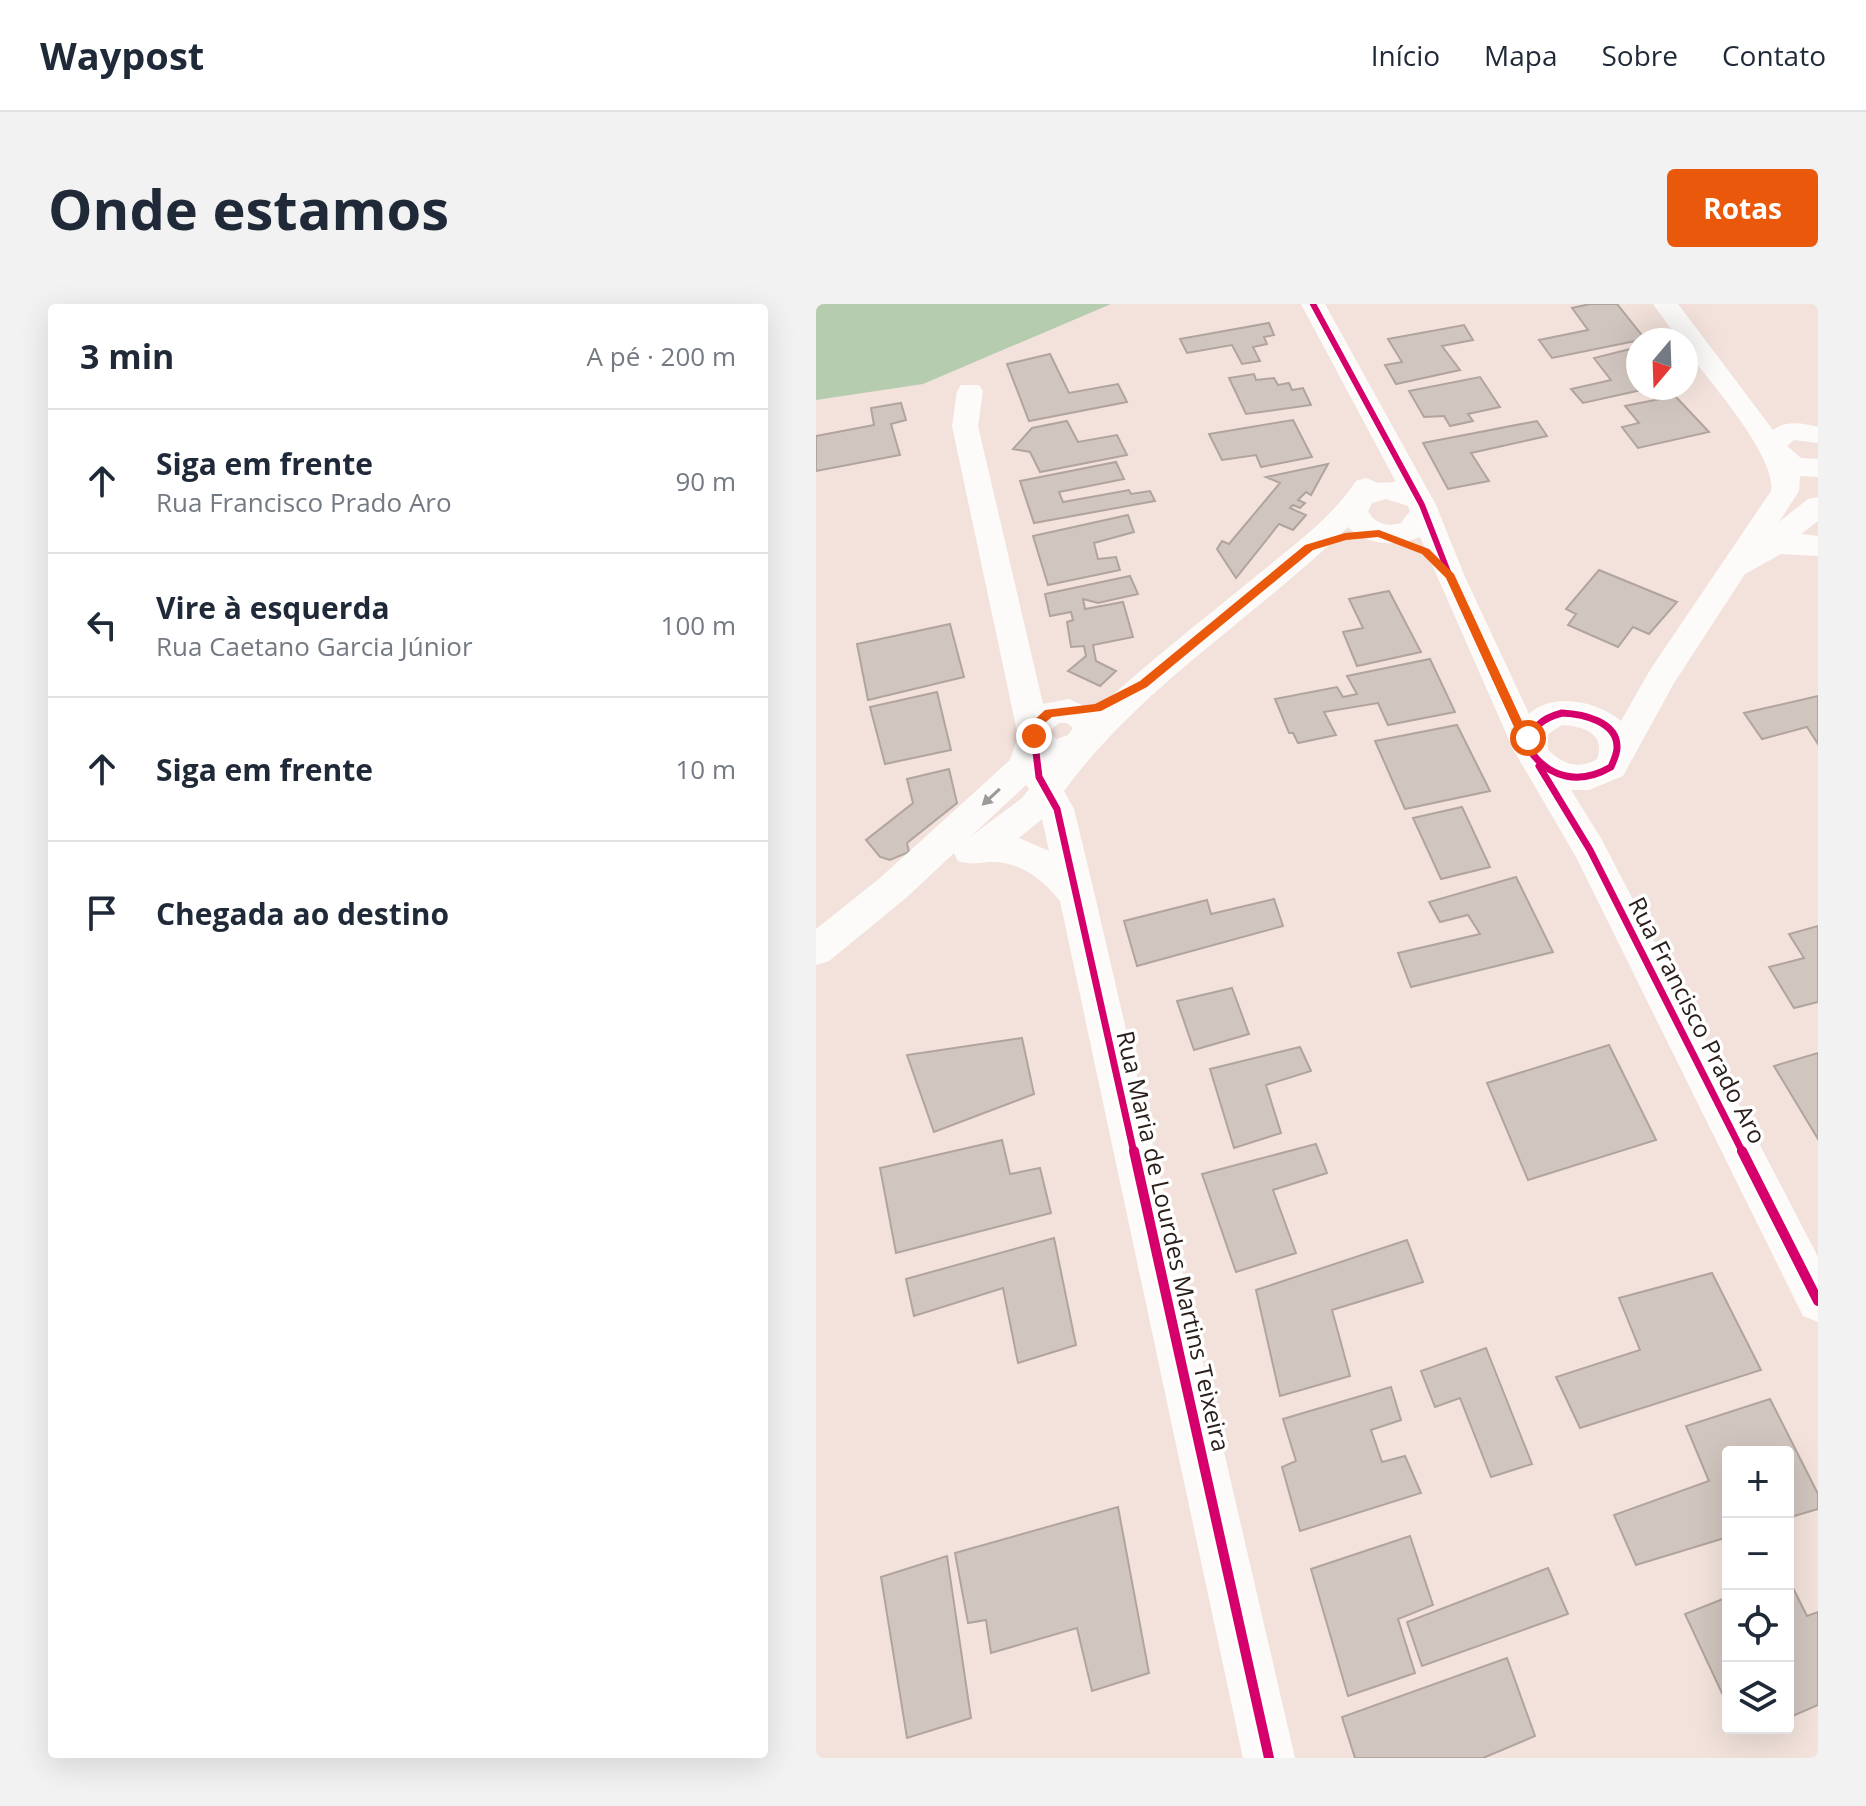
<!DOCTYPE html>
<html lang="pt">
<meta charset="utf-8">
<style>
body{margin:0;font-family:"Open Sans",sans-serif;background:#f2f2f3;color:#1f2937}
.controls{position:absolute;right:24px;bottom:24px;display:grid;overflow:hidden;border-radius:8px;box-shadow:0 8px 32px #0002}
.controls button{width:72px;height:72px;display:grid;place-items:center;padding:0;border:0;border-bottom:2px solid #e0e1e3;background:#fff;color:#1f2937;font:40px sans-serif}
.compass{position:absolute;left:810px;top:24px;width:72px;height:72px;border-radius:50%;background:#fff;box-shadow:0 8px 32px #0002;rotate:199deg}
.stop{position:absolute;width:24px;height:24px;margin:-18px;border:6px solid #ea580c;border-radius:50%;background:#fff}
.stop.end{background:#ea580c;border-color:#fff;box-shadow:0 2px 8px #0008}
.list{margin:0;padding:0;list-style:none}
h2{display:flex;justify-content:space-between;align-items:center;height:104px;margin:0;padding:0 32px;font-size:34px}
h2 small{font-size:26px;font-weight:400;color:#747a83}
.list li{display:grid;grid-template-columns:52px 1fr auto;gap:24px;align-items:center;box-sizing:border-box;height:144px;padding:0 32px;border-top:2px solid #e0e1e3}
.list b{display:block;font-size:30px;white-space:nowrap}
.list p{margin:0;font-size:26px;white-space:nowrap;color:#747a83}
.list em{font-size:26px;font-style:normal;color:#747a83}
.icon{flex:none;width:44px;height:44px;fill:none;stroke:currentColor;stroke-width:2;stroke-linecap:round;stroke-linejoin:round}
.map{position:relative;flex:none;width:1002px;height:1454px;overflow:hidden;border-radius:8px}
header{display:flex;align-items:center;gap:48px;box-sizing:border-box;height:112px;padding:0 40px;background:#fff;border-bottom:2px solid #e0e1e3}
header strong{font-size:38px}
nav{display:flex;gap:44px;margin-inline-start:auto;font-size:28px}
.intro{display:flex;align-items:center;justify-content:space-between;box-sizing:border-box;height:192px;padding:0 48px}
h1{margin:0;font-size:56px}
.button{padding:20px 36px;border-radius:8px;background:#ea580c;color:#fff;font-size:28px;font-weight:700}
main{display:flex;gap:48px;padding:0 48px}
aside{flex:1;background:#fff;border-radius:8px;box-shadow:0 8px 32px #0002}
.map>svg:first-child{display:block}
.forest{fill:#b5cdae}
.building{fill:#d1c5bf;stroke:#b1a49e;stroke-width:2}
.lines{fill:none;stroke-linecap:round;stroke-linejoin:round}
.minor{fill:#fdfbfa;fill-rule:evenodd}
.cycleway-far2-casing{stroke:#fff;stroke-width:10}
.cycleway-far1-casing{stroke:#fff;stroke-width:12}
.cycleway-casing{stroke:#fff;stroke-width:15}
.cycleway-far2{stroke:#d6006c;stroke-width:6}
.cycleway-far1{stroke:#d6006c;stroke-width:7}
.cycleway{stroke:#d6006c;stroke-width:10}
.oneway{fill:#9e9896}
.route{fill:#ea580c}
.labels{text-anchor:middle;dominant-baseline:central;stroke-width:7;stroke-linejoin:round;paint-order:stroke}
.street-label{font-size:24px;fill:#2b201b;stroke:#fff}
</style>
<header>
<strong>Waypost</strong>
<nav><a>Início</a><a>Mapa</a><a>Sobre</a><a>Contato</a></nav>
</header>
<div class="intro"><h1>Onde estamos</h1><a class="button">Rotas</a></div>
<main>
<aside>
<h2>3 min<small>A pé · 200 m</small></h2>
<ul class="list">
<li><svg class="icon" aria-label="ahead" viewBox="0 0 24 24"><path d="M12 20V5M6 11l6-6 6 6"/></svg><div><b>Siga em frente</b><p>Rua Francisco Prado Aro</p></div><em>90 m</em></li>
<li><svg class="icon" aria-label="left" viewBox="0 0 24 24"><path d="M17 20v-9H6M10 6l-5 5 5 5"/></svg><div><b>Vire à esquerda</b><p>Rua Caetano Garcia Júnior</p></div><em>100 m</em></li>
<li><svg class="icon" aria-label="ahead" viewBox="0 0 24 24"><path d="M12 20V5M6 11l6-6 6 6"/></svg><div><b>Siga em frente</b></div><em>10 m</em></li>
<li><svg class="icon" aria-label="arrive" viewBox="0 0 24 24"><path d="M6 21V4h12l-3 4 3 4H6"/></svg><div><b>Chegada ao destino</b></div></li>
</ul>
</aside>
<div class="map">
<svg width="1002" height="1454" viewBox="0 0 1002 1454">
<rect width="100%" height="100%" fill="#f2e2db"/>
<path class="forest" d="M0 0H295L107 80 0 96Z"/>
<path class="building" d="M774 0H801L829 35 736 54 723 36 772 26 756 4Z
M453 19 458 31 448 33 451 40 437 43 444 57 426 60 416 41 371 49 364 35Z
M648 21 657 36 626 42 644 66 580 80 569 61 586 58 572 35Z
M822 43V65L815 66 822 75V84L830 85 767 99 755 85 795 76 778 54Z
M234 50 253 89 302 80 311 98 213 117 191 60Z
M438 70 440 76 458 74 462 81 473 79 476 86 487 84 495 101 430 110 413 74Z
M664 73 684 103 652 110 657 117 634 122 628 112 608 113 593 87Z
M859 92 893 128 822 144 806 123 823 119 809 102Z
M85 99 90 116 75 120 84 151 0 167V132L58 121 55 104Z
M477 116 496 153 445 163 440 151 406 156 393 130Z
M251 117 262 138 301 131 311 151 224 168 214 148 197 145 216 124Z
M721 117 731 132 655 149 673 177 632 185 607 139Z
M300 158 308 175 243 188 247 198 313 186 315 190 334 187 339 197 218 219 204 177Z
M512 160 495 191 490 188 482 196 489 199 484 204 477 201 474 204 490 211 477 226 463 220 420 274 401 245 406 237 413 240 464 179 450 173Z
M312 211 318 228 278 239 282 255 300 253 304 266 232 281 217 232Z
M783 266 861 298 833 330 817 323 802 343 752 321 760 310 750 305Z
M314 272 322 290 282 299 267 295 269 305 307 298 317 333 277 341 280 357 300 367 284 382 252 367 270 352 268 342 255 343 251 318 257 316 255 308 234 312 229 290Z
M573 287 605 348 541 362 527 328 547 324 533 295Z
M134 320 148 373 52 396 41 340Z
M614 355 639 408 572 421 562 399 508 408 520 431 482 439 477 429H473L459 395 521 383 527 393 541 390 531 372Z
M121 388 135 446 69 460 54 403Z
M1002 392V440L991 423 946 435 928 409Z
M641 421 674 487 589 505 559 437Z
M133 465 141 499 91 539 93 548 74 556 64 553 50 536 97 499 91 475Z
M646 503 674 563 625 575 597 514Z
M700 573 737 648 595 683 582 649 664 630 652 611 624 618 613 598Z
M458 595 467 622 321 662 308 617 391 596 395 610Z
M1002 622V698L978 704 953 663 988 654 973 630Z
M416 684 433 730 378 746 361 697Z
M206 734 218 790 118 828 91 751Z
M793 741 840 836 712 876 671 779Z
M484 743 495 767 450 781 465 829 418 844 394 765Z
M1002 749V835L958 762Z
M186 836 194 870 224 864 235 909 80 949 64 864Z
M500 840 511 869 457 886 480 949 420 968 386 870Z
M238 934 260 1041 202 1059 187 984 98 1012 90 975Z
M591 936 607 978 516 1006 534 1072 464 1092 440 986Z
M896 969 945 1066 764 1124 740 1073 824 1046 803 994Z
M670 1044 716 1160 675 1173 644 1094 619 1103 605 1067Z
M575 1083 585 1116 555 1126 566 1158 589 1152 605 1189 484 1227 466 1163 480 1157 467 1115Z
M954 1095 1002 1190V1205L972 1214V1148H912V1233L820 1261 798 1211 893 1177 870 1122Z
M302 1203 333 1369 276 1387 261 1324 175 1349 170 1316 152 1319 139 1249Z
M594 1232 617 1301 582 1315 599 1369 532 1392 495 1265Z
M131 1252 155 1414 91 1434 65 1273Z
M732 1264 752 1310 606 1362 591 1318Z
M972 1274 991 1312 1002 1308V1401L972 1414Z
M912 1293V1402L869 1310Z
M691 1354 719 1432 667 1454H539L526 1413Z"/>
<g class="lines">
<path class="minor" d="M485 0H509L620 201 649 273 713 410C738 387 782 398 805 417L834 366 955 187C961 153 892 75 870 46V36H863L837 0H862L957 126C970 116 987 119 1002 123V139L978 136 971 142 985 154 1002 155V173L984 172 983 187 963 218 992 195 1002 193V217L985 230 1002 232V252L965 250 929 270 858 379 807 472 773 486H755L786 536 1002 953V1018L987 1012 760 553 697 445 604 233C579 243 552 242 532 223 440 313 325 382 248 487L258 505 279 592 479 1454H427L244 597C226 575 204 557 173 558 161 559 154 561 142 557L138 549 90 594 13 657 0 661V625L64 574 194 456 202 432 136 122 141 87 145 81H163L167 87 162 122 227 400 253 395 279 407C330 360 385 317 439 273 474 244 515 215 540 177L550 174 562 179 580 178ZM570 195 592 202 594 207 585 219C572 223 559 220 552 207L556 199ZM243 419H251L257 424 252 431 240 435 233 427ZM746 421C768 422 790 430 781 455 762 466 747 460 732 446V430ZM210 481 213 485 206 494 154 533ZM226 515 233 547 203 534Z"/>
<g class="cycleway-far2-casing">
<path id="cycleway-far2" d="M497 0 606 201 634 273 680 374"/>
</g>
<g class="cycleway-far1-casing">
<path id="cycleway-far1" d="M679 372 713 445
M746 409C766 410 802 417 801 444 801 450 797 458 795 463 764 481 733 475 713 445 717 422 724 415 746 409Z
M218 432 223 473 241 505 318 849
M723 462 774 546 927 849"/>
</g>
<g class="cycleway-casing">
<path id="cycleway" d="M318 847 453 1454
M926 847 1002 997"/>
</g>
<use href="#cycleway-far2" class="cycleway-far2"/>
<use href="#cycleway-far1" class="cycleway-far1"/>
<use href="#cycleway" class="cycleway"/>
</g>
<defs><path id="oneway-solid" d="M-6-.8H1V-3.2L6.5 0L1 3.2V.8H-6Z" transform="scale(2)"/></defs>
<use class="oneway" href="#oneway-solid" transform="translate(175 493) rotate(137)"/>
<path class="route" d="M563 226 613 245 638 270 712 430 718 434 717 448 708 445 630 274 606 250 562 233 530 236 497 246 331 383 285 407 236 413 226 421 222 435H214L215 419 229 406 279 400 324 377 489 241 529 229Z"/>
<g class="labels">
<g class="street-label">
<text transform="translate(882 716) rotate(63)">Rua Francisco Prado Aro</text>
<text transform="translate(358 937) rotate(77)">Rua Maria de Lourdes Martins Teixeira</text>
</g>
</g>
</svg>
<div class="controls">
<button>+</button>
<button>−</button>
<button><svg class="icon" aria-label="locate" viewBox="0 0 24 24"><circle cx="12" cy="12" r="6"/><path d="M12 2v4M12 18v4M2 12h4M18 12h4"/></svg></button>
<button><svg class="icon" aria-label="layers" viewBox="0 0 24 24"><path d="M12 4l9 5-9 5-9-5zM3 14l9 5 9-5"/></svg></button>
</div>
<svg class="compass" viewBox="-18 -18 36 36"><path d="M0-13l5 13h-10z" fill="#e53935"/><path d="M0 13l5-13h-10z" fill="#747a83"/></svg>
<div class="stop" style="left:712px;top:434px"></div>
<div class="stop end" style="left:218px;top:432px"></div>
</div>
</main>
